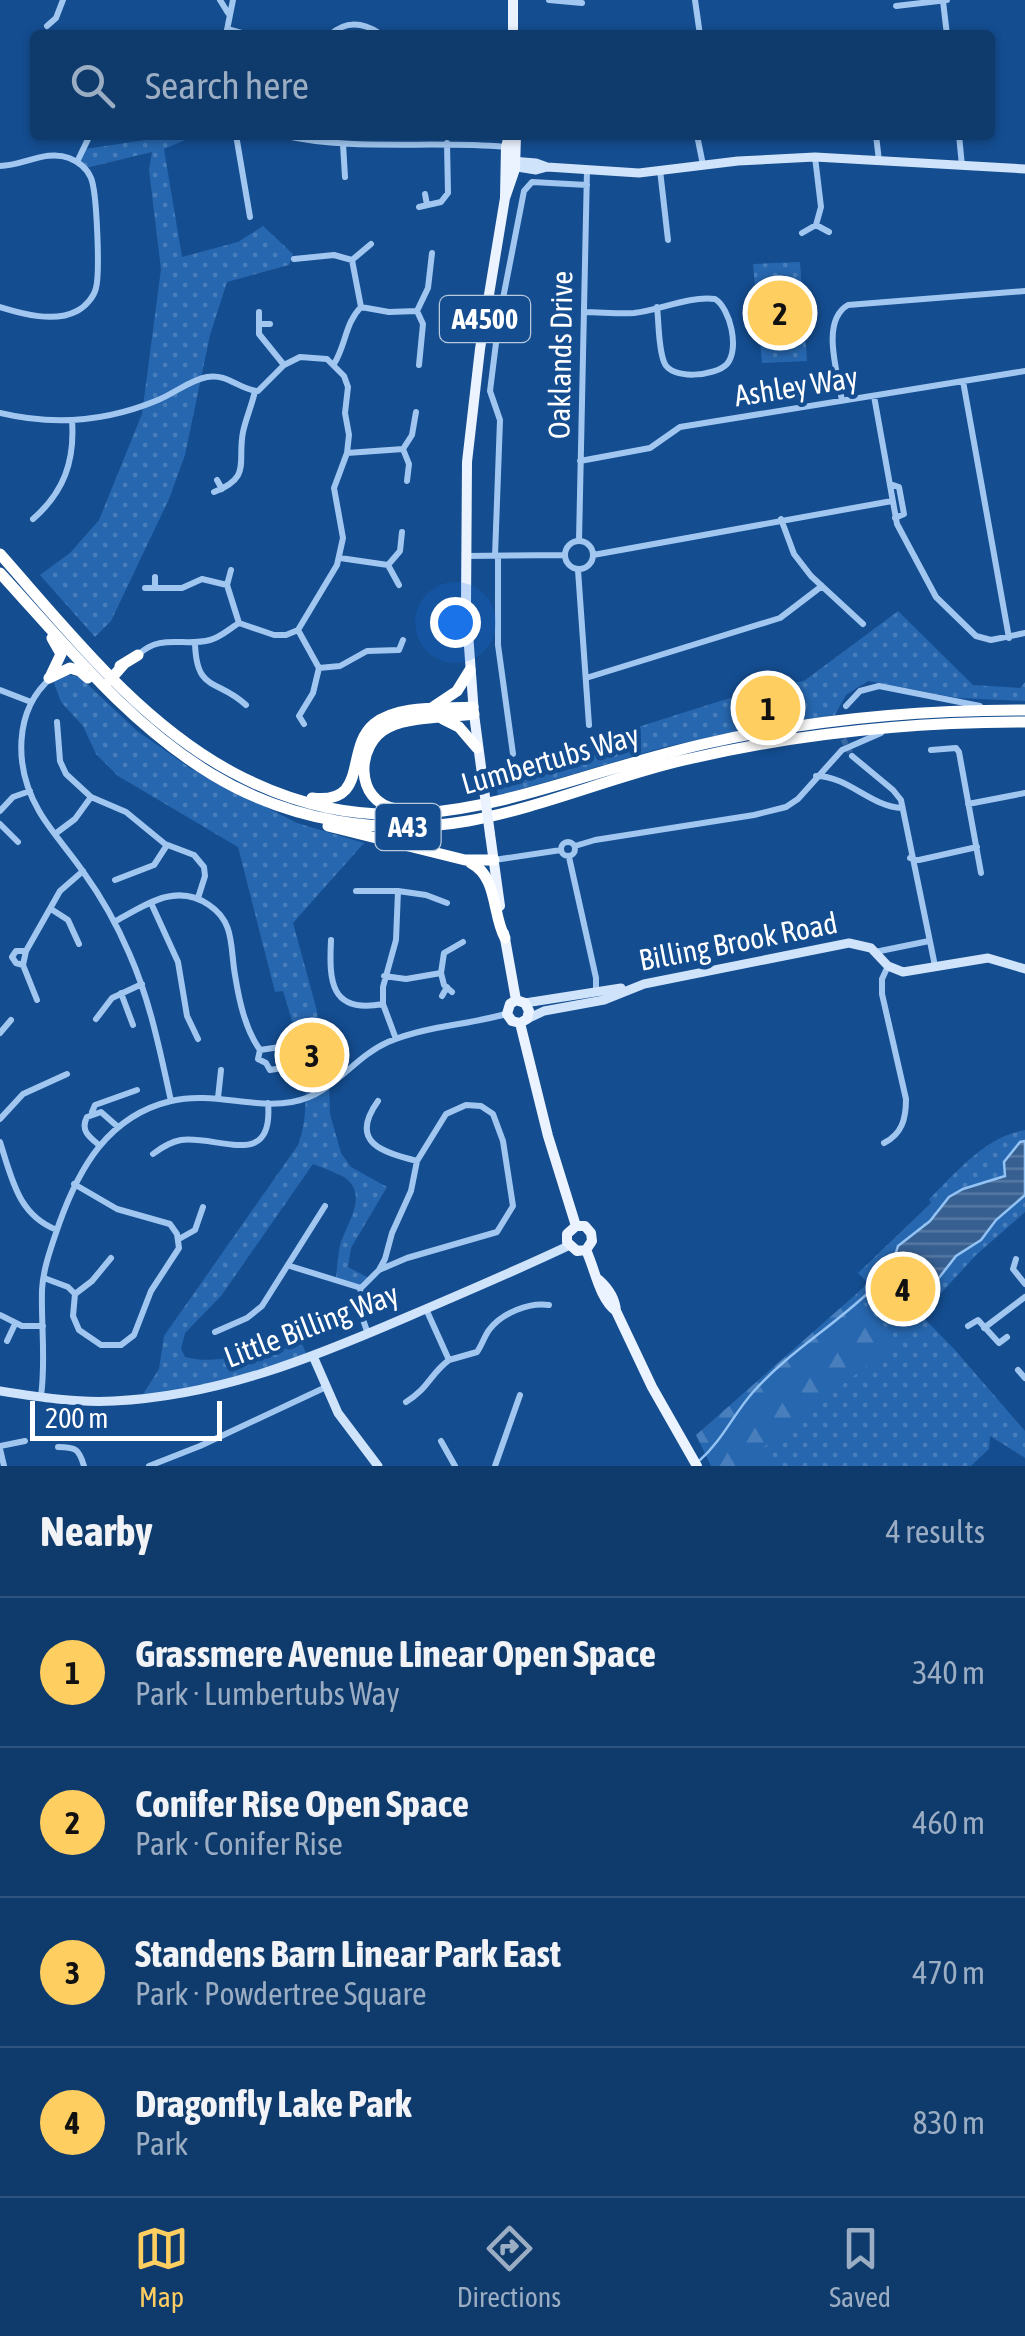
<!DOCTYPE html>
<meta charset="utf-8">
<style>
body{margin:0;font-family:"Asap Condensed",sans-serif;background:#1d4574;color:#f1f3f6}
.scale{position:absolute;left:30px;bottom:25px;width:192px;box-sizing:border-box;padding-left:10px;border:5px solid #fff;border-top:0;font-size:28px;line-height:35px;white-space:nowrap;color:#fff;-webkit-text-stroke:8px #144d90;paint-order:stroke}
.you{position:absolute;left:455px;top:622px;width:35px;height:35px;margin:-25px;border:8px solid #fff;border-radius:50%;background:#1a73e8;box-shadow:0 0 0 15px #1a73e833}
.badge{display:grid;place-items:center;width:65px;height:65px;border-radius:50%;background:#ffce60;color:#111;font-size:32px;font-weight:700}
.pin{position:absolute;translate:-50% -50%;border:5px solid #fff;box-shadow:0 2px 10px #0006}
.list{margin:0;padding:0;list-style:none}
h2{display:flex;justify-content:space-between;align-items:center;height:130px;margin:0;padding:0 40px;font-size:42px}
h2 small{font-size:32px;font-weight:400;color:#9badc2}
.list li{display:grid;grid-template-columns:65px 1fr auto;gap:30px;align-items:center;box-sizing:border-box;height:150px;padding:0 40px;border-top:2px solid #2f547f}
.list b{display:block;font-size:38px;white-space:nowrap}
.list p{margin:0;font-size:32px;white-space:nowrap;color:#9badc2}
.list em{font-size:32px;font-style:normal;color:#9badc2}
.icon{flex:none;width:55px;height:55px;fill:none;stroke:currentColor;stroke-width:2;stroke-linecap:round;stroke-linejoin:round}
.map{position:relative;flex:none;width:1025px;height:1466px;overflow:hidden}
.search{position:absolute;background:#0f3a6c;box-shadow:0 2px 8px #0004;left:30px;right:30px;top:30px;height:110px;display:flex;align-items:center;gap:25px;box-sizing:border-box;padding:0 35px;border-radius:10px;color:#9badc2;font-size:38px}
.sheet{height:730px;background:#0f3a6c}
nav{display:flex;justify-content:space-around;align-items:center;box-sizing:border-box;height:140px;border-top:2px solid #2f547f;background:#0f3a6c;font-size:28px;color:#9badc2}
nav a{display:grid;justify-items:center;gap:5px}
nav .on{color:#ffce60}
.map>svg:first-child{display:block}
.forest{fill:url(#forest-firs)}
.park{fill:url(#park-dots)}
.water{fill:url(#water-rules);stroke:#93c2f4;stroke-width:2.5}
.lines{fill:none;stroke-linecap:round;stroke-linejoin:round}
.stream{stroke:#93c2f4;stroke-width:2.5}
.street-tunnel{stroke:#3768a1;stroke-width:6;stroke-dasharray:6 3;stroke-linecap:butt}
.street{stroke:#a1c7f1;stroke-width:6}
.secondary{stroke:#cfe3fb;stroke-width:9}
.primary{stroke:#eaf3ff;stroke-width:10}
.highway{stroke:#fff;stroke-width:11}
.primary-bridge{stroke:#eaf3ff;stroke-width:10}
.labels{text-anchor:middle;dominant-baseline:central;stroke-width:9;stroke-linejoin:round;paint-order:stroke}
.shield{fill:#144d90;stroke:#b8cade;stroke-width:2.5}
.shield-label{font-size:28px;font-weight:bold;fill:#fff}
.street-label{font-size:30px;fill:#fff;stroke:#144d90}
</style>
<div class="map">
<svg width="1025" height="1466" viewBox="0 0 1025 1466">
<defs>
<pattern id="forest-firs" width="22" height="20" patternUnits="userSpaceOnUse" patternTransform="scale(2.5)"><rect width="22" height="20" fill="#2767af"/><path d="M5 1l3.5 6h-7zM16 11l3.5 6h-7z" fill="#477ebb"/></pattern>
<pattern id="park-dots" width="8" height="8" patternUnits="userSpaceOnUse" patternTransform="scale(2.5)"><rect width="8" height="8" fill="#2767af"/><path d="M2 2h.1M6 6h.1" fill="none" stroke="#477ebb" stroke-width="1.8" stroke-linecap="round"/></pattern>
<pattern id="water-rules" width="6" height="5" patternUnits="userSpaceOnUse" patternTransform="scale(2.5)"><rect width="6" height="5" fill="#376091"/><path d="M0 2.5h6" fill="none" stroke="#5578a2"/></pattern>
</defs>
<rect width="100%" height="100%" fill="#144d90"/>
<path class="forest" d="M855 1295 899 1341 761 1450 772 1466H711L696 1435Z"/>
<path class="park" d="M153 135H197L164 149 182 257 238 242 263 226 293 254 289 265 227 282 210 335 185 455 169 499 111 621 95 637 40 575 70 553 99 520 142 414 161 269 149 170 152 152 86 168 77 162 85 149 152 139Z
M800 262 807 361 762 363 753 264Z
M898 611 973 685 1020 688 1025 682V701L958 698 868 681 846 695 835 715 765 725 665 747 498 796 495 772 768 686 804 681Z
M63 673 81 678 136 730 190 768 297 823 364 843 293 923 316 1007 329 1080 330 1114 341 1153 351 1167 387 1187 351 1248 348 1267 369 1278 361 1288 336 1278C337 1267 338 1256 340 1245 346 1224 370 1195 344 1177 335 1172 323 1168 313 1164L221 1296 185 1333 181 1349 185 1357C225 1367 260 1348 298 1336L308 1357 252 1379 140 1399 159 1369 164 1336 298 1145C316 1096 298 1040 283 991L275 992 238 847 118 776 96 754 83 726 61 702 52 678Z
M1025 1130V1212L976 1255 921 1315 955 1350 1025 1431V1458L990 1436 989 1449 971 1466H772L760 1450 898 1341 855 1295 868 1283 858 1273 931 1203 929 1199C957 1172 985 1137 1025 1130Z"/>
<path class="water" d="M1025 1141V1195L996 1220 981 1240 956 1256 931 1288H915L907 1279 869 1292 892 1266 898 1246 930 1221 949 1197 963 1189 1005 1176 1004 1162 1020 1142Z"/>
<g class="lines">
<path class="stream" d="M700 1460C722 1441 734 1413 754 1391 788 1353 832 1327 869 1292"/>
<path class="street-tunnel" d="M839 731 852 756"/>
<path class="street" d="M220 0 228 13
M549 0 582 3
M695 0 700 35
M943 1 947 35
M896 6 947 0
M47 26 56 18 63 0
M227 29 249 35
M226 35 233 0
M330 35C345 21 362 22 379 33
M236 135 250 217
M282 135C355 152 431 140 505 147
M697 135 703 165
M876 135 879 161
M959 135 962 166
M343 144 345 177
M815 157 821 207 816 225
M77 162 90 135
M0 166C23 166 46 149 69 158 79 162 87 168 91 178 97 192 100 273 96 288 94 297 85 307 77 311 54 323 23 314 0 307
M660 170 668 240
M425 194 427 205
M419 207 441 202 448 193 447 143
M802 233 816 225 829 232
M294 259 334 255 352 260 361 307C345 323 346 345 334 364
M352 260 371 244
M361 307 389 312 417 311 428 288 432 253
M417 311 423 324 419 365
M259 312V334L284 365
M584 312C600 312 618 314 634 313 661 310 687 296 715 299 730 308 740 349 727 364 716 376 671 381 664 362 658 346 659 323 657 307
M259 324H270
M963 381 1009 638
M874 396 897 524 936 597 976 636 991 640 1025 633
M842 401C838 373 820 321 848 305L1025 291
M0 413C54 426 108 421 158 400 175 393 190 380 207 377 228 373 239 390 258 391L284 365 300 357 327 359 344 376 348 387 345 413 349 435 347 453 334 488 343 538 337 565 298 630 286 635H274L239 623C229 629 221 637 210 640 183 647 161 633 138 655
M403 449 409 464 407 481
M347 453 403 449 412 435 416 412
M580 461 650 448 680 427 1025 371
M217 480 222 489
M890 484 899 487 904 514 895 518
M214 492C252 477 237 463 243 432 246 418 252 405 255 391
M33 519C64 492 75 461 72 420
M781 519 794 554 811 576 863 624
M565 555a14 14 0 1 1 28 0a14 14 0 1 1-28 0Z
M579 541 587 170
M593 555 892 501
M465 556 564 555
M495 556 500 420 490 391 499 319 524 191 532 182 587 185
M498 556V645L513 754
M340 558 388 565 400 551 402 532
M388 565 399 585
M578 570 589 725
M227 585 231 570
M145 588H182L202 579 227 585 239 623
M155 588V577
M298 630 319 668 340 666 367 651 399 650 403 640
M195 642C196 693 217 678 246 705
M52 677C13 710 14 768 39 811 51 832 70 852 84 873 102 898 117 925 129 953 150 1000 160 1051 171 1101
M586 678 780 618 822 586
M0 690 31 702
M846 706 860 691 879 686 980 706
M57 722 60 761 66 774 91 797 126 812 165 844 194 855 204 867 205 876 198 898
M304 724 299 716 313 693 319 668
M931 750 956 748 959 752 981 873
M852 756 893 790 901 800 935 966
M816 776C848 776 871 807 902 808
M968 804 1025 793
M0 811 13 797 30 791
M0 824 18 842
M55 834 75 819 91 797
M561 849a7 7 0 1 1 14 0a7 7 0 1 1-14 0Z
M575 846 595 840 754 815 786 807 798 799 842 750 881 733
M569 857 596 978V993
M910 858 919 860 977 847
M494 860 561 850
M115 880 154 865 167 845
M356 891H398
M151 903 178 962 187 1016 198 1039
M51 909 68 920 79 944
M114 922C145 905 176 882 209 905 235 922 230 947 235 975 239 1000 245 1029 260 1050L258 1059 266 1063 270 1070 288 1067 280 1047 260 1050
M331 940C329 981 330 1014 383 1004
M875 952 929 941
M23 965 16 963 12 957 16 951H26
M441 973 444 985 452 992
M384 976 406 979 441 973 444 953 463 942
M121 993 133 1025
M442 996 447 987
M37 1000 23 965 26 951 60 891 83 871
M96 1019 112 998 142 984
M0 1033 11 1020
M396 1039 383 1004V987L396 940 398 891 426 895 447 903
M218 1098 221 1070
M378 1101C348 1143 383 1152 417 1161
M92 1112 95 1105 137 1090
M0 1119 23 1094 67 1074
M0 1142C12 1179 18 1215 57 1230
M884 1143C902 1134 906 1119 906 1099L882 994V979L888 966
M99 1145C89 1137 80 1130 87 1117L101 1112 118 1127
M153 1154C162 1147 170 1142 181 1140 218 1135 274 1171 268 1103
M179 1239 195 1230 203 1207
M1016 1259 1013 1269 1025 1284
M290 1266 361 1288
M44 1278 68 1287 75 1294 73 1316 79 1330 101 1345H121L134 1335 151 1291 179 1248 177 1234 170 1224 117 1209 74 1184
M75 1294 92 1281 111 1258
M426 1309 449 1360 477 1352C482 1345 484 1337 489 1330 502 1313 529 1302 549 1305
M0 1315 22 1326H43
M968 1326 978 1320 999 1343 1007 1337
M984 1328 1025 1297
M215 1332 247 1318 262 1306 325 1206
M368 1334 358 1305 361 1288 379 1270 385 1259 392 1233 411 1191 417 1161 446 1114 466 1105 481 1106 493 1114 503 1141 513 1206 497 1232 407 1258 379 1270
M7 1341 15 1324
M1018 1370 1025 1378
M41 1396C46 1361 41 1326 42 1290 43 1268 52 1245 59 1224 79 1168 108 1116 171 1101 212 1091 252 1109 292 1102 333 1095 352 1058 388 1042 425 1026 467 1025 506 1014
M406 1402C429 1388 430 1374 449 1360
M441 1441 455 1466
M0 1446 25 1441
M58 1447C76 1447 79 1449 84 1466
M0 1449 4 1466
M149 1466 200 1446 326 1387
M495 1466 520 1395"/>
<path class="secondary" d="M511 161 536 163 547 167 639 173 738 161 815 157 1025 169
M511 166 536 170 547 167
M525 1003 621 988
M527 1019 544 1011 604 1000 644 984 849 943 871 948 888 966 903 972 988 958 1025 969
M313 1356 338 1413 378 1466
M0 1391C38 1397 76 1403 114 1401 219 1396 312 1358 407 1317 461 1294 515 1271 568 1246"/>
<path class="primary" d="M513 0V35
M505 197 506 147 509 135
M483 782 474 714 466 606 467 462 480 349 505 198 515 169 516 135
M490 834 500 906
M504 933 516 1000
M516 1000 510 1004 507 1014 512 1021 520 1023
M516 1000 525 1003 529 1011 527 1019 520 1023
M520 1023 548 1136 576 1226
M576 1226 567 1234V1242L577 1251 586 1250
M576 1226H585L591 1233 592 1241 586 1250
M586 1250C595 1269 599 1298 616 1311
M599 1280C609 1289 615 1298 616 1311L652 1387 697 1466"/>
<path class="highway" d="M0 554C69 632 139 722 232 772 405 865 537 781 708 743 812 719 919 710 1025 710
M0 573C66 645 128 724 213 775 289 821 382 836 468 821 540 808 609 778 680 761 793 734 908 722 1025 722
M120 666 138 655
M51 675 61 654 52 638
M49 678 70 668 80 671 88 678
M110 680 124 664
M433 707 457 691 470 670
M443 719 459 727 477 748
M312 798C370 805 344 749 374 724 398 704 444 709 473 707
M396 809C354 802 355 743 389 727 409 717 450 717 474 714
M328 826 465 860H494
M471 863C498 877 492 914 505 938"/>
<path class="primary-bridge" d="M483 782 490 834"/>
</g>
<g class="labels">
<g class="shield">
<rect x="440" y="296" width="90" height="46" rx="8"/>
<rect x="375.5" y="804" width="65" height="46" rx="8"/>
</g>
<g class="shield-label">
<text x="485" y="319">A4500</text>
<text x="408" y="827">A43</text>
</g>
<g class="street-label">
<text transform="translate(560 355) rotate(-89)">Oaklands Drive</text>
<text transform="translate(796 386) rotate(-9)">Ashley Way</text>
<text transform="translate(550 759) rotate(-16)">Lumbertubs Way</text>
<text transform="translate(738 941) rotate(-11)">Billing Brook Road</text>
<text transform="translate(311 1325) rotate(-21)">Little Billing Way</text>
</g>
</g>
</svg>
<div class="scale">200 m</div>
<div class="you"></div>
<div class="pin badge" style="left:768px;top:708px">1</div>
<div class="pin badge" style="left:780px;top:313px">2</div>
<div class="pin badge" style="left:312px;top:1055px">3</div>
<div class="pin badge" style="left:903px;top:1289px">4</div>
<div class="search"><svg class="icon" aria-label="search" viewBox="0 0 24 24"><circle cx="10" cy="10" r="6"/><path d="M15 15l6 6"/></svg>Search here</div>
</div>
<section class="sheet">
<h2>Nearby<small>4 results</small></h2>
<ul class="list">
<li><span class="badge">1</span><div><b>Grassmere Avenue Linear Open Space</b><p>Park · Lumbertubs Way</p></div><em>340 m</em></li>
<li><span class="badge">2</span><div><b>Conifer Rise Open Space</b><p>Park · Conifer Rise</p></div><em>460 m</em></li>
<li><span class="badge">3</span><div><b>Standens Barn Linear Park East</b><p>Park · Powdertree Square</p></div><em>470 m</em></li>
<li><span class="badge">4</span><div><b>Dragonfly Lake Park</b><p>Park</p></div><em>830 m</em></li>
</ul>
</section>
<nav>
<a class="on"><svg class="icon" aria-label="map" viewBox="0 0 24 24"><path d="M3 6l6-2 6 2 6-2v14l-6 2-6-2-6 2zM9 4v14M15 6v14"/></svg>Map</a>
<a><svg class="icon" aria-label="directions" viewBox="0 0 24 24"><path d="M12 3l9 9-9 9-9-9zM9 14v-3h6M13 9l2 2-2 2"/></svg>Directions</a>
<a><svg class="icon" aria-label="saved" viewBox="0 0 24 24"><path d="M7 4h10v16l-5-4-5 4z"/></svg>Saved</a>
</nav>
